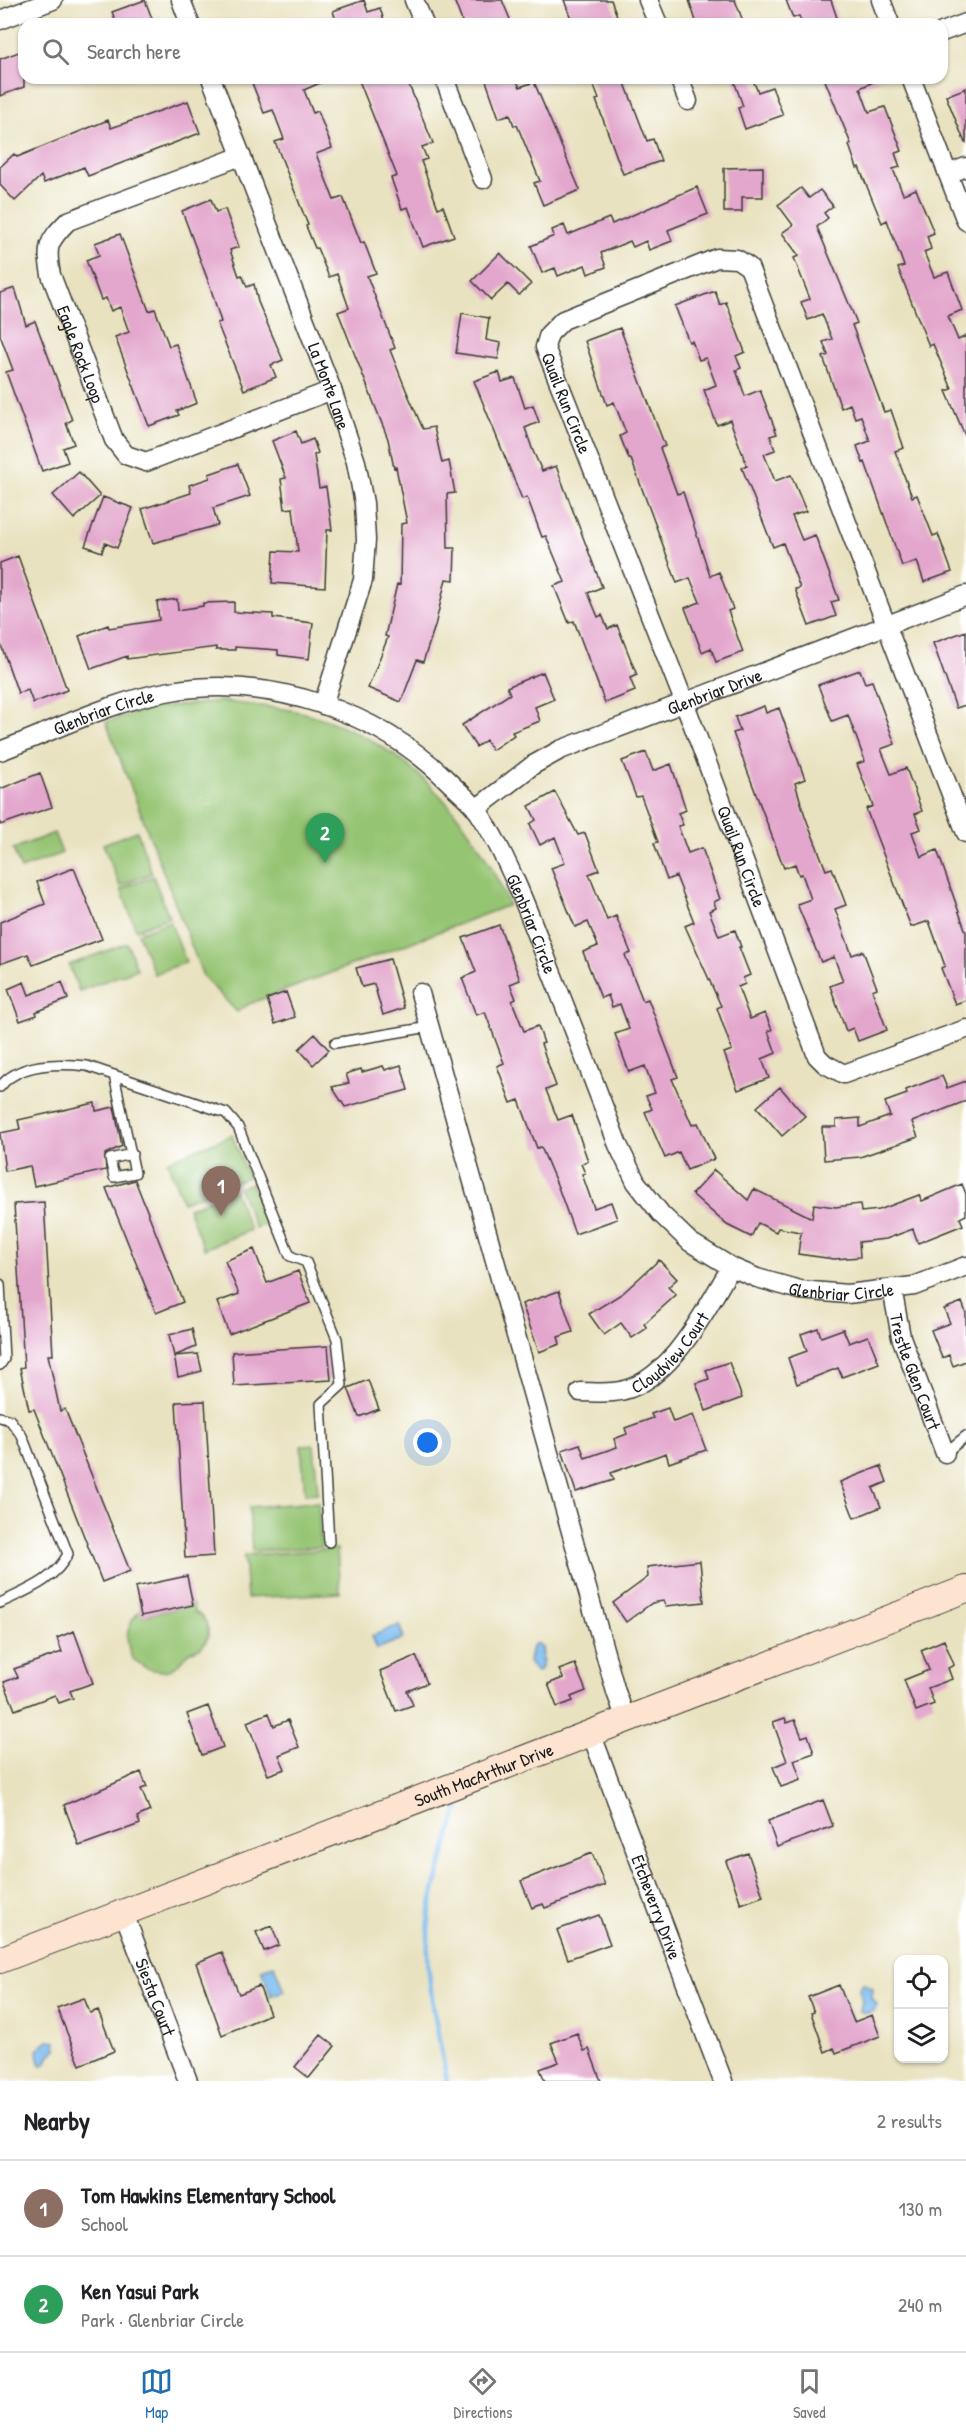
<!DOCTYPE html>
<meta charset="utf-8">
<style>
body{margin:0;font-family:"Patrick Hand",sans-serif;background:#f2f2f2;color:#202124}
.controls{position:absolute;right:18px;bottom:18px;display:grid;overflow:hidden;border-radius:12px;box-shadow:0 2px 4px #0004}
.controls button{width:54px;height:54px;display:grid;place-items:center;padding:0;border:0;border-bottom:2px solid #e0e0e0;background:#fff;color:#202124;font:30px sans-serif}
.you{position:absolute;left:428px;top:1443px;width:21px;height:21px;margin:-15px;border:4px solid #fff;border-radius:50%;background:#1a73e8;box-shadow:0 0 0 9px #1a73e833}
.badge{display:grid;place-items:center;width:39px;height:39px;border-radius:50%;background:#1f6fb2;color:#fff;font-size:20px;font-weight:700}
.pin{position:absolute;translate:-50% -50px;filter:drop-shadow(0 2px 3px #0008)}
.pin::after{content:'';position:absolute;top:32px;width:21px;height:18px;background:inherit;clip-path:polygon(0 0,100% 0,50% 100%)}
.list{margin:0;padding:0;list-style:none}
h2{display:flex;justify-content:space-between;align-items:center;height:78px;margin:0;padding:0 24px;font-size:26px}
h2 small{font-size:20px;font-weight:400;color:#757577}
.list li{display:grid;grid-template-columns:39px 1fr auto;gap:18px;align-items:center;box-sizing:border-box;height:96px;padding:0 24px;border-top:2px solid #e0e0e0}
.list b{display:block;font-size:22px;white-space:nowrap}
.list p{margin:0;font-size:20px;white-space:nowrap;color:#757577}
.list em{font-size:20px;font-style:normal;color:#757577}
.icon{flex:none;width:33px;height:33px;fill:none;stroke:currentColor;stroke-width:2;stroke-linecap:round;stroke-linejoin:round}
.map{position:relative;flex:none;width:966px;height:2081px;overflow:hidden}
.search{position:absolute;background:#fff;box-shadow:0 2px 4px #0004;left:18px;right:18px;top:18px;height:66px;display:flex;align-items:center;gap:15px;box-sizing:border-box;padding:0 21px;border-radius:18px;color:#757577;font-size:22px}
.sheet{height:270px;background:#fff}
nav{display:flex;justify-content:space-around;align-items:center;box-sizing:border-box;height:84px;border-top:2px solid #e0e0e0;background:#fff;font-size:16px;color:#757577}
nav a{display:grid;justify-items:center;gap:3px}
nav .on{color:#1f6fb2}
.map>svg:first-child{display:block}
.green{fill:#95c472;stroke:#587047;stroke-width:1.5}
.water{fill:#7abbef;stroke:#4b6c86;stroke-width:1.5}
.lines{fill:none;stroke-linecap:round;stroke-linejoin:round}
.stream{stroke:#7abbef;stroke-width:4.5}
.building{fill:#e3a6cc}
.lane-casing{stroke:#3b3a35;stroke-width:12}
.street-casing{stroke:#3b3a35;stroke-width:21}
.secondary-casing{stroke:#3b3a35;stroke-width:28}
.lane{stroke:#fff;stroke-width:9}
.street{stroke:#fff;stroke-width:18}
.secondary{stroke:#fde4d1;stroke-width:26}
.labels{text-anchor:middle;dominant-baseline:central;stroke-width:4.5;stroke-linejoin:round;paint-order:stroke}
.street-label{font-size:18px;fill:#1c1c1c;stroke:#fff}
</style>
<div class="map">
<svg width="966" height="2081" viewBox="0 0 966 2081">
<rect width="100%" height="100%" fill="#fff"/>
<filter id="ink" filterUnits="userSpaceOnUse"><feTurbulence type="fractalNoise" baseFrequency=".0167" numOctaves="2"/><feDisplacementMap in="SourceGraphic" scale="12" xChannelSelector="R" yChannelSelector="G"/><feConvolveMatrix kernelMatrix="1 2 1 2 8 2 1 2 1" color-interpolation-filters="sRGB"/></filter>
<filter id="wash" filterUnits="userSpaceOnUse"><feTurbulence type="fractalNoise" baseFrequency=".008" numOctaves="4" result="noise"/><feDisplacementMap in="SourceGraphic" scale="24" xChannelSelector="R" yChannelSelector="G"/><feGaussianBlur stdDeviation="1.35" result="paint"/><feColorMatrix in="noise" values="0 0 0 0 0 0 0 0 0 0 0 0 0 0 0 0 0 1.4 0 .05"/><feComposite in="paint" operator="in"/></filter>
<g filter="url(#wash)">
<rect width="100%" height="100%" fill="#e9e2c0"/>
<path class="green" d="M222 701C250 706 277 706 304 713 401 738 472 814 509 905L249 1004 237 1012 203 976 106 722 146 709Z
M137 831 152 873 120 886 103 844Z
M54 833 62 853 21 869 13 849Z
M153 876 169 917 136 930 121 889Z
M170 921 186 962 154 974 138 933Z
M127 943 137 969 79 991 69 965Z
M232 1135 248 1177 183 1202 167 1161Z
M251 1183 267 1224 255 1228 239 1188Z
M234 1190 250 1230 204 1249 188 1208Z
M314 1445 318 1493 305 1494 301 1446Z
M318 1502 321 1547 252 1551 249 1507Z
M337 1549 340 1593 247 1598 244 1555Z
M193 1605 194 1612C209 1617 213 1637 201 1647 197 1650 192 1650 188 1653 185 1656 183 1661 179 1664 165 1677 144 1670 132 1658 124 1638 126 1626 140 1610L142 1616Z"/>
<path class="water" d="M399 1625 404 1638 377 1649 372 1636Z
M537 1643 542 1647C543 1656 544 1669 536 1673L529 1662 532 1646Z
M274 1965 284 1991 271 1996 261 1969Z
M863 1983 873 1988 872 1998 877 2004 874 2011 865 2014 860 2011 862 2001 859 1988Z
M48 2041 56 2042 57 2049 50 2055 47 2063 41 2066 37 2050Z"/>
<g class="lines">
<path class="stream" d="M447 2081C437 2026 422 1967 430 1911 436 1871 453 1834 461 1795"/>
</g>
<g id="blocks">
<path class="building" d="M145 0 154 24H117L112 12Z
M364 0 368 12 380 8 385 24H337L333 11Z
M454 0H502L512 24H463Z
M564 0H611L620 24H573Z
M689 0H735L744 24H697Z
M786 0H831L839 24H802L799 16 793 18Z
M24 50V87L0 96V59Z
M250 78H331L304 90 313 113 318 111 332 148 316 154 334 200 343 197 361 243 364 242 376 273 367 276 395 348 390 350 406 390 423 429 434 427 442 463 449 461 455 493 447 494 448 548H455L454 580 446 579 435 626 423 662 417 660 401 702 368 688 388 637 385 636 397 584 400 585 401 524 407 523 396 467 394 468 388 439 338 312 349 308 337 274 329 277 317 248H315L306 226 308 225 275 142 284 139 273 110 264 113Z
M358 78H406L433 143 422 147 427 159 421 161 438 208 443 206 454 236 423 247 408 207 402 209 391 178 397 176Z
M485 78H515L520 87 534 82 580 190 543 205 534 183 540 181 517 125 514 126 510 114 499 118Z
M591 78H623L647 141 653 139 661 161 623 174 596 100 599 99Z
M733 78H752L758 92 772 87 783 115 745 129 738 108 743 106Z
M824 78H882L860 88 869 112 885 107 902 151 895 153 900 167 893 169 903 194 916 189 934 233 927 236 931 249 924 252 934 277 948 272 962 310 948 316 958 340 966 336V438L946 391 952 389 933 344 929 346 898 268 904 266 887 220 882 223 859 167 857 168 849 145 851 144Z
M966 88V143H965L946 96Z
M188 101 200 133 88 176 84 167 44 183 41 176 15 201 0 185V167L14 154 17 157 108 120 111 128Z
M763 167V197H742V212H724V168Z
M697 187 708 214 668 230 672 241 649 250 646 241 633 247 630 241 601 253 606 267 588 274 585 265 558 276 555 268 542 273 531 246 554 236 552 230 564 225 568 235 609 218 612 224Z
M801 188 809 198 820 190 833 206 824 213 828 218 817 227 857 323 852 325 884 412 891 410 904 448 895 451 912 497 917 495 933 536 938 534 952 572 924 582 917 561 902 566 865 462 863 463 857 446 870 441 861 416 855 418 850 404 841 408 823 357 828 355 823 342 832 339 822 314 808 320 801 302 810 299 794 258 799 256 782 233 793 225 778 205Z
M211 199 216 212 225 209 239 247 230 250 239 276 242 275 247 287 254 284 258 302 283 360 271 365 276 377 244 390 217 323 221 322 210 286 182 211Z
M120 234 149 311 155 309 169 346 176 344 197 403 177 411 179 415 149 426 115 337 129 332 120 307 111 311 106 298 101 300 86 260 99 255 95 243Z
M500 253 531 284 519 295 508 284 491 300 472 281Z
M15 288 26 325 35 321 72 420 66 423 74 444 63 448 68 462 42 471 6 372 13 370 0 335V293Z
M715 291 720 305 726 302 745 352 736 356 741 368 736 370 745 396 760 390 777 434 770 436 775 450 764 454 775 481 791 475 806 511 792 516 802 540 815 535 839 600 831 602 836 616 809 626 795 589 800 588 783 543 773 547 742 468 747 466 730 420 717 425 704 390 716 385 706 358 699 360 692 341 689 342 675 306Z
M462 313 489 318 486 340 501 343 498 359 456 353Z
M620 328 665 446 660 448 677 494 683 492 710 576 719 572 733 609 728 611 743 652 716 662 711 648 702 652 685 608 700 602 690 578 677 583 631 459H629L620 436 626 433 614 402 607 405 585 341Z
M499 372 502 382 515 378 525 408 533 405 539 422 525 428 533 451 542 471 556 466 602 587 588 593 598 617 602 615 608 629 617 625 637 675 630 678 635 691 605 703 574 621 569 623 554 586 565 582 546 536 542 537 527 497 522 499 474 381Z
M296 431 301 444 313 439 318 453 314 455 319 488 326 487 332 530H327L325 587 272 583 274 551 298 552 293 508 285 509 281 479 286 478 272 441Z
M238 464 250 496 213 508 218 525 153 543 142 509 191 493 189 485 210 478 209 474Z
M79 472 100 496 74 519 53 495Z
M103 497 133 508 117 548 105 543 102 552 85 546Z
M18 556 67 690 33 703 28 690 18 693 0 642V563Z
M177 599 178 610 203 606V603L234 602V612L273 614V618L313 623 309 659 278 655V650L235 647V650H216V647L127 659V656L91 669 79 636 108 625 109 628 159 620 157 602Z
M966 631V705L956 708 933 643Z
M860 670 865 683 872 681 895 744 881 749 891 774 906 768 922 811 915 814 921 829 912 832 921 857 937 850 966 932V1000L955 1004 941 968 945 966 929 921 911 927 866 809 873 806 857 764 865 761 848 715 832 721 818 685Z
M543 672 554 699 535 707 540 721 512 732 514 735 492 750 486 740 476 747 462 725 510 694 507 687Z
M764 706 766 713 779 708 805 779 795 783 805 816 826 870 832 868 846 905 835 909 852 955 863 951 877 988 872 990 887 1030 858 1041 853 1028 846 1031 830 986 843 981 834 957 821 962 797 904 811 899 802 874 799 875 795 864 784 868 733 733 740 731 735 717Z
M646 752 653 771 671 764 686 810 678 813 683 825 678 826 688 853 702 848 720 899 714 902 716 908 709 911 719 936 735 930 741 947H739L750 975 743 978 745 984 738 987 750 1019 765 1013 772 1030 768 1031 776 1053 762 1059 769 1078 738 1090 724 1053 732 1050 717 1008 721 1006 685 926 694 922 676 876 667 880 654 843 658 842 641 796 636 797 622 761Z
M40 773 52 807 0 825V789Z
M555 792 578 835 585 833 599 870 589 874 607 920 616 916 631 953 625 955 643 1001 648 999 678 1077 672 1079 692 1125 698 1123 714 1159 687 1170 679 1152 665 1158 645 1112 652 1109 646 1096 655 1093 645 1066 629 1072 615 1034 629 1029 620 1004 612 1007 608 995 601 998 583 952 598 946 588 922 575 927 551 868 565 863 555 837 540 845 530 824 536 820 529 806Z
M74 868 102 939 33 965 28 954 0 964V922L45 904 37 882Z
M499 925 520 980 510 984 516 999 512 1001 524 1031 538 1026 544 1043 541 1044 556 1086 546 1090 558 1120 572 1115 588 1161 581 1164 585 1173 582 1174 594 1208 611 1202 617 1219 575 1234 558 1187 541 1147 537 1148 519 1100 511 1103 497 1066 504 1063 485 1012 476 1015 462 978 476 972 463 938Z
M390 959 404 1008 383 1015 374 984 362 987 356 968Z
M24 982 29 995 62 982 68 999 36 1012 37 1015 20 1021 8 989Z
M286 992 295 1017 275 1024 267 999Z
M315 1034 329 1050 313 1065 299 1049Z
M401 1065 408 1090 345 1107 332 1087 349 1083 346 1074 361 1069 362 1072 383 1066 385 1070Z
M942 1076 947 1088 966 1081V1101L912 1122 918 1137 860 1157 824 1160 822 1127H836V1120L860 1118V1127L890 1116 885 1102 907 1094 906 1090Z
M780 1087 805 1116 782 1136 757 1107Z
M95 1103 96 1111 114 1107 122 1146 105 1154 106 1170 34 1186 30 1166 5 1171 0 1133 20 1129 18 1120Z
M714 1170 748 1200 754 1189 812 1218 814 1204 835 1207 860 1204 861 1212 879 1210 919 1195 922 1201 962 1184 966 1194V1215L960 1218 963 1225 918 1243 913 1229 886 1239 859 1242 860 1257 834 1259 798 1254 801 1232 778 1228 776 1232 758 1223 751 1237 727 1225 692 1194Z
M135 1180 183 1302 156 1313 106 1188Z
M44 1202 53 1355H48L60 1411 65 1409 130 1571 102 1582 34 1409 29 1410 20 1368 24 1367 14 1204Z
M254 1249 267 1283 298 1271 310 1303 229 1334 217 1302 239 1294 225 1261Z
M659 1260 677 1279 668 1287 676 1295 644 1324 647 1328 632 1338 621 1323 604 1335 589 1314 623 1293Z
M559 1291 573 1332 558 1337 560 1344 539 1352 522 1304Z
M962 1302 966 1313V1361L953 1366 949 1355 942 1358 931 1330 950 1323 944 1309Z
M818 1328 821 1337 843 1329 849 1343 868 1336 879 1363 842 1377 838 1368 797 1384 788 1358 807 1351 801 1334Z
M192 1329 196 1347 174 1356 169 1335Z
M328 1346 331 1380 234 1386 232 1352Z
M198 1354 202 1371 178 1377 174 1356Z
M729 1362 742 1398 706 1411 696 1383 709 1379 706 1370Z
M368 1380 379 1409 359 1417 348 1388Z
M205 1401 214 1556 185 1558 176 1402Z
M668 1408 673 1422 693 1415 706 1450 669 1463 666 1453 611 1473 614 1480 576 1492 562 1450 580 1444 585 1458 617 1447 614 1439 627 1434 625 1428 653 1418 651 1414Z
M881 1466 887 1482 873 1488 881 1507 854 1518 840 1482Z
M700 1561 704 1602 666 1606 663 1601 652 1603 626 1622 613 1603 648 1577 647 1567Z
M187 1576 193 1605 141 1616 135 1587Z
M74 1631 93 1683 70 1691 73 1698 59 1703 55 1695 15 1710 4 1682 18 1677 14 1669 62 1652 57 1638Z
M944 1640 954 1665 948 1668 952 1679 928 1688 934 1704 916 1711 904 1680 929 1670 921 1650Z
M416 1656 427 1683 407 1691 413 1705 396 1711 380 1671Z
M575 1664 586 1691 571 1697 573 1701 557 1707 548 1684 563 1678 559 1670Z
M208 1706 223 1747 202 1755 187 1714Z
M269 1713 274 1726 288 1720 299 1747 279 1755 285 1769 268 1775 247 1722Z
M785 1718 787 1723 795 1720 802 1737 808 1735 814 1753 794 1760 801 1780 781 1787 773 1767 787 1761 773 1722Z
M141 1772 147 1787 141 1789 150 1811 137 1817 140 1824 79 1846 64 1805Z
M823 1800 833 1826 777 1847 768 1821Z
M592 1853 605 1885 545 1908 543 1904 532 1908 521 1881Z
M748 1853 763 1896 741 1904 726 1861Z
M599 1915 610 1944 568 1959 557 1930Z
M272 1926 279 1945 264 1951 256 1932Z
M222 1952 239 1994 259 1986 270 2014 222 2035 196 1963Z
M839 1985 854 2022 872 2015 880 2036 836 2053 834 2048 825 2052 811 2013 814 2012 808 1997Z
M84 1998 90 2013 98 2010 114 2051 80 2065 57 2008Z
M577 2033 584 2051 589 2049 601 2081H545L540 2069 559 2062 551 2043Z
M321 2035 335 2046 309 2078 295 2067Z"/>
</g>
</g>
<g filter="url(#ink)">
<use href="#blocks" fill-opacity="0" stroke="#3b3a35" stroke-width="1.5"/>
<g class="lines">
<g class="lane-casing">
<path id="lane" d="M335 1043 429 1027
M114 1075 135 1173 114 1177 110 1159 132 1154
M0 1087C19 1062 59 1063 87 1066L226 1113 238 1127 290 1256 306 1262 337 1339 342 1385 321 1404 329 1542
M0 1284 4 1359 0 1365
M0 1417 10 1420 22 1436 68 1554C54 1581 27 1590 0 1603
M945 1453 966 1436"/>
</g>
<g class="street-casing">
<g id="street">
<path d="M181 0 190 24"/>
<path d="M414 0 424 24"/>
<path d="M648 0 658 24"/>
<path d="M881 0 890 24"/>
<path d="M0 20 53 0"/>
<path d="M942 32 966 23"/>
<path id="s1" d="M211 78 332 390 356 462 364 503 366 540 363 580 323 705"/>
<path d="M444 78 483 179"/>
<path d="M679 78 688 101"/>
<path d="M911 78 966 221"/>
<path id="s2" d="M241 156 68 221C47 242 46 247 51 275L114 440 126 455 146 462 332 390"/>
<path d="M948 174 966 167"/>
<path id="s3" d="M0 751C56 730 111 701 171 691 271 675 378 711 449 782 458 791 470 800 478 811 510 860 530 916 551 971 574 1029 596 1087 618 1145L636 1182 661 1214 690 1242 731 1267 757 1278 800 1290 847 1294 914 1286 966 1266"/>
<path id="s4" d="M476 809 533 765 560 750 966 595"/>
<path id="s5" d="M966 833 749 267 737 259 717 258 563 320 549 334 545 347 685 704 817 1056 825 1064 844 1074 966 1029"/>
<path d="M420 993 616 1692 626 1719"/>
<path id="s6" d="M892 1288 901 1337 945 1453"/>
<path id="s7" d="M580 1392C591 1392 602 1393 613 1392 668 1388 706 1309 731 1267"/>
<path id="s8" d="M591 1733 723 2081"/>
<path id="s9" d="M123 1911 188 2081"/>
</g>
</g>
<g class="secondary-casing">
<g id="secondary">
<path id="s10" d="M0 1960 966 1589"/>
</g>
</g>
<use href="#lane" class="lane"/>
<use href="#street" class="street"/>
<use href="#secondary" class="secondary"/>
</g>
</g>
<g class="labels">
<g class="street-label">
<text stroke="none"><textPath href="#s2" startOffset="330">Eagle Rock Loop</textPath></text>
<text stroke="none"><textPath href="#s1" startOffset="330">La Monte Lane</textPath></text>
<text stroke="none"><textPath href="#s5" startOffset="900">Quail Run Circle</textPath></text>
<text stroke="none"><textPath href="#s4" startOffset="268">Glenbriar Drive</textPath></text>
<text stroke="none"><textPath href="#s3" startOffset="111">Glenbriar Circle</textPath></text>
<text stroke="none"><textPath href="#s5" startOffset="1386">Quail Run Circle</textPath></text>
<text stroke="none"><textPath href="#s3" startOffset="651">Glenbriar Circle</textPath></text>
<text stroke="none"><textPath href="#s3" startOffset="1173">Glenbriar Circle</textPath></text>
<text stroke="none"><textPath href="#s7" startOffset="105">Cloudview Court</textPath></text>
<text stroke="none"><textPath href="#s6" startOffset="87">Trestle Glen Court</textPath></text>
<text stroke="none"><textPath href="#s10" startOffset="518">South MacArthur Drive</textPath></text>
<text stroke="none"><textPath href="#s8" startOffset="186">Etcheverry Drive</textPath></text>
<text stroke="none"><textPath href="#s9" startOffset="92">Siesta Court</textPath></text>
</g>
</g>
</svg>
<div class="controls">
<button><svg class="icon" aria-label="locate" viewBox="0 0 24 24"><circle cx="12" cy="12" r="6"/><path d="M12 2v4M12 18v4M2 12h4M18 12h4"/></svg></button>
<button><svg class="icon" aria-label="layers" viewBox="0 0 24 24"><path d="M12 4l9 5-9 5-9-5zM3 14l9 5 9-5"/></svg></button>
</div>
<div class="you"></div>
<div class="pin badge" style="left:221px;top:1216px;background:#8d6e63">1</div>
<div class="pin badge" style="left:325px;top:863px;background:#2e9e5b">2</div>
<div class="search"><svg class="icon" aria-label="search" viewBox="0 0 24 24"><circle cx="10" cy="10" r="6"/><path d="M15 15l6 6"/></svg>Search here</div>
</div>
<section class="sheet">
<h2>Nearby<small>2 results</small></h2>
<ul class="list">
<li><span class="badge" style="background:#8d6e63">1</span><div><b>Tom Hawkins Elementary School</b><p>School</p></div><em>130 m</em></li>
<li><span class="badge" style="background:#2e9e5b">2</span><div><b>Ken Yasui Park</b><p>Park · Glenbriar Circle</p></div><em>240 m</em></li>
</ul>
</section>
<nav>
<a class="on"><svg class="icon" aria-label="map" viewBox="0 0 24 24"><path d="M3 6l6-2 6 2 6-2v14l-6 2-6-2-6 2zM9 4v14M15 6v14"/></svg>Map</a>
<a><svg class="icon" aria-label="directions" viewBox="0 0 24 24"><path d="M12 3l9 9-9 9-9-9zM9 14v-3h6M13 9l2 2-2 2"/></svg>Directions</a>
<a><svg class="icon" aria-label="saved" viewBox="0 0 24 24"><path d="M7 4h10v16l-5-4-5 4z"/></svg>Saved</a>
</nav>
